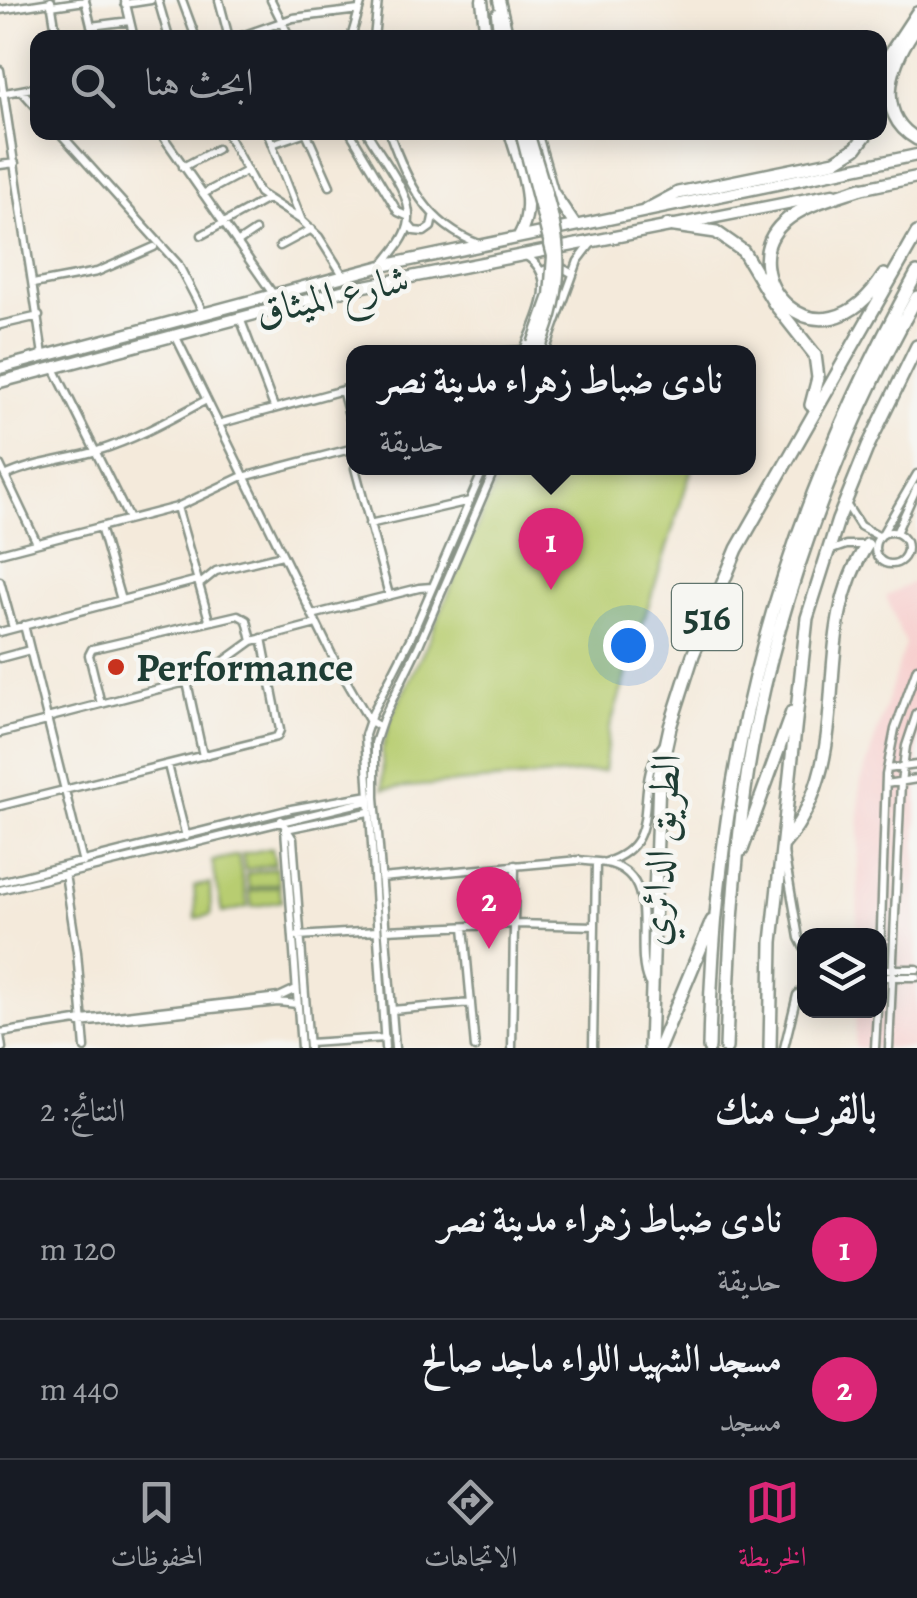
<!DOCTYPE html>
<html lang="ar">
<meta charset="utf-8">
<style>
body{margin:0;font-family:Alegreya,Amiri,serif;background:#20242c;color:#f1f3f6;direction:rtl}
.controls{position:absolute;right:30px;bottom:30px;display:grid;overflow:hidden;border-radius:20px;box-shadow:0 5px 25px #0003}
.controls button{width:90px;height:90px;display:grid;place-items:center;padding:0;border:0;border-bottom:2px solid #363941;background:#171b24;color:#f1f3f6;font:50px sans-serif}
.you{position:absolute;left:628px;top:645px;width:35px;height:35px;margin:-25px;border:8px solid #fff;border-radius:50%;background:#1a73e8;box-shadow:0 0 0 15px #1a73e833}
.badge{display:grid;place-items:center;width:65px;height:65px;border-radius:50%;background:#db2777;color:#fff;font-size:32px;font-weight:700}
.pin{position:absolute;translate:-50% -82px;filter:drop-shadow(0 2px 5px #0008)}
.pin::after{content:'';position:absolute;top:52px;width:35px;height:30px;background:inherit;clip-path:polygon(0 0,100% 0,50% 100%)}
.popup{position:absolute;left:346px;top:345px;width:410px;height:130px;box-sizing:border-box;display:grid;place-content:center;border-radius:20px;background:#171b24;filter:drop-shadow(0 2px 8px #0005);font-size:32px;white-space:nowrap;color:#9ea1a6}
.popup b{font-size:38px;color:#f1f3f6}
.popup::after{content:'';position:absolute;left:50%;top:100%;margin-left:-20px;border:20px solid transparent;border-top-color:#171b24}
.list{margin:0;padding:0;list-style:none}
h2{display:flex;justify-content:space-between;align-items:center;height:130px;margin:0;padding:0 40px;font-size:42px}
h2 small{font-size:32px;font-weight:400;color:#9ea1a6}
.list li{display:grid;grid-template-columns:65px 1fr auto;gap:30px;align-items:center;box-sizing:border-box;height:140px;padding:0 40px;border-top:2px solid #363941}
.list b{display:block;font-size:38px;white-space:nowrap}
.list p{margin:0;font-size:32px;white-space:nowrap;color:#9ea1a6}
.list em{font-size:32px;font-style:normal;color:#9ea1a6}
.icon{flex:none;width:55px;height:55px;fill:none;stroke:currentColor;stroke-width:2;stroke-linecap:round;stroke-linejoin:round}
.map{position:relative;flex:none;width:917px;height:1048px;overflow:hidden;direction:ltr}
.search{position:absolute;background:#171b24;box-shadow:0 5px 25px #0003;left:30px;right:30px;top:30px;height:110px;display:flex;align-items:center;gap:25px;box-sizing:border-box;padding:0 35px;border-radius:20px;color:#9ea1a6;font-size:38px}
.sheet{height:410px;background:#171b24}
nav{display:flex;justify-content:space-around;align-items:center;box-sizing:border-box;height:140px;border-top:2px solid #363941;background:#171b24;font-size:28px;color:#9ea1a6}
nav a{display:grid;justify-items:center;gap:5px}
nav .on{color:#db2777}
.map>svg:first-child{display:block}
.built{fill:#f7d0cf}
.green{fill:#b8cd71;stroke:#6c8552;stroke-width:2.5}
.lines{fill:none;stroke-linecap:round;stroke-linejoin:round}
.minor-casing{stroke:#8a9488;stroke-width:11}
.major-casing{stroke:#8a9488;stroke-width:15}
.highway-casing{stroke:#8a9488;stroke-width:16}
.minor{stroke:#fff;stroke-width:6}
.major{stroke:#fff;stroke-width:10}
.highway{stroke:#fff;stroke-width:11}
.major-bridge-casing{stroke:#8a9488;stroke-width:15;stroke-linecap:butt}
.major-bridge{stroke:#fff;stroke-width:10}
.poi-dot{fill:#c8321e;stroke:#f6f6f2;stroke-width:4}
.labels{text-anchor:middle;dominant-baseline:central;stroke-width:9;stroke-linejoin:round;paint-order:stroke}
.shield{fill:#f6f6f2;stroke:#60746d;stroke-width:2.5}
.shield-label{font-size:38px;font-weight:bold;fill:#1f3d34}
.street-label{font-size:40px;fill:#1f3d34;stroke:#f6f6f2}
.poi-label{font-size:40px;font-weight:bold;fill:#1f3d34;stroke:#f6f6f2;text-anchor:start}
</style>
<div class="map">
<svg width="917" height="1048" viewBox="0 0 917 1048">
<rect width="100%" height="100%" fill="#f6f6f2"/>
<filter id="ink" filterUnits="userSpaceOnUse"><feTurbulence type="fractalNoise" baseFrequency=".01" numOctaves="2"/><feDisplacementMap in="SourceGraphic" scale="20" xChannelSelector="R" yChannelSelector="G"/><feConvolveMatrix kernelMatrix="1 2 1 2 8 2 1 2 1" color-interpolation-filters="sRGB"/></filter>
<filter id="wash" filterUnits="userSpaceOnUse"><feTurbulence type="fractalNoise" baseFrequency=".0048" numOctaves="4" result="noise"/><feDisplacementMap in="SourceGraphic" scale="40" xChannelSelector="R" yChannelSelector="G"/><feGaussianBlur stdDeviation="2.25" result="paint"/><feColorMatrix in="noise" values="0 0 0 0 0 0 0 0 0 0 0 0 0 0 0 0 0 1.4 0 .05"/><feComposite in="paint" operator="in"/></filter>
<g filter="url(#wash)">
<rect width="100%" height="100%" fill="#f4eadb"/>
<path class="built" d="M917 580V1048H855L856 1011H880V936L857 935 860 785 905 645 886 596Z"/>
<path class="green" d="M502 468H692L609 730 604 771 383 789 382 751 390 720 427 644Z
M272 848 275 864 245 870 242 854Z
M238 855 248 907 222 913 212 861Z
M276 868 279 883 249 889 246 874Z
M210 884 211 915 196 918 194 886Z
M279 886 282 901 252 907 249 892Z"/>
</g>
<g filter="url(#ink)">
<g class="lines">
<g class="minor-casing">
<path id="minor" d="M85 0 94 38
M125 0 134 38
M158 0 169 38
M182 0 196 38
M219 0 229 38
M271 0 290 38
M51 1 57 38
M125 4 151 0
M51 6 85 1
M0 10 51 2
M91 26 130 21
M236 38 293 18 359 10
M351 38 362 0
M374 38 378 0
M0 70 43 355
M22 91 38 109
M0 94 38 87
M59 132 178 264 204 314
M160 132 273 294
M226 132 259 193 301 220
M267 132 302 221 319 237 343 275
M306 132 330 186
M350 132 398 212 409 217
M367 132C380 157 416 196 408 226 404 241 391 254 382 266
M389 132C408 183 426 224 479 244
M272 144 306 132
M0 165 15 163
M183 167 217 149
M203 194 246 171
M409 225 414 231 424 232 431 227 433 217
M202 235 267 199
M237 243 255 231
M280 246 312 229
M542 271 557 265 573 274
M33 284 97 272 154 247
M240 318 274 407
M0 325 39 316
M175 335 336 663 369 720 380 727
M494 352 524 350
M523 352C535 322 562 278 526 256
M545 352 578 261 591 244
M54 368 129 519
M342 390 354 434
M218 424 354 387
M0 465 37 543
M355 468 389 595
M5 476C34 462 67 460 97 451 136 439 171 419 206 400
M243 477 354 448
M846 504 860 526 880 537
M177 507 209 620
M369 524 470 501
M100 527 121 600
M875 548a16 16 0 1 1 32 0a16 16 0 1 1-32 0Z
M896 533 917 487
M882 534 917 474
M829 551 846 545H865
M0 553 177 507 243 476
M0 581 13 628
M200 584 216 571 282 555
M312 615 419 588 432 587
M24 625 83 863
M0 632 198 580
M0 658 30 650
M187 682 203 756
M101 704 89 655 92 649 238 615 247 620 252 641
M47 718 201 678 252 641 316 624
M0 733 47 721
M168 765 186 837
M887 769 917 765
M886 784 917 779
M0 806 277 737 280 730 262 638
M281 820 293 839 309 1048
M285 829 301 1048
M286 829 368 812
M784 852 799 938 804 948
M606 862C669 842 628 785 664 744
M65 874 77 952 85 1048
M381 878 579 860C589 862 600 861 610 864 662 879 632 946 648 982
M0 882 291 809 369 795
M0 890 368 801
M464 927 475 1048
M386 930 515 924 595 926
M298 936 377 931
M880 958 886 775 895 729 917 668
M880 969H917
M880 977H917
M392 1010 471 1003
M79 1023 278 1002 297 1004
M0 1033 83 1020 279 997 296 989
M0 1035 2 1048
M309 1043 385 1038
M385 1048 365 735 372 714 411 637 484 468
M395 1048 375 797V743L383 719 419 645 495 468
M512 1048 515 865
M593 1048 596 863
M784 1048 797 995 804 988
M875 1048 877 1011
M889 1048 901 782 906 746 917 713"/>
</g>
<g class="major-casing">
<path id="major" d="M482 0 486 38
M499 0 508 38
M497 14 500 38
M510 132C519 165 538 204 519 236
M535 132 552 191 575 225
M854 190 917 177
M0 368 382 266 917 155
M0 382 345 290 833 194"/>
</g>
<g class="highway-casing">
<path id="highway" d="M917 26C892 58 872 114 917 139
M880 95 890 54 917 13
M861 188C835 197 804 204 783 223 729 273 818 378 884 275
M646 210 678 193 835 161 856 148 868 132
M668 225 716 232 743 251 774 303 815 355 818 378 811 405
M784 844C860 752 806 637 867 545
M742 850 792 712
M650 1048 659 777 670 727 693 655 737 549 917 233
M659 1048 712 921
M709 1048C714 761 778 524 917 273
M726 1048C729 961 733 876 745 790 768 625 835 442 917 297
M770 1048 772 942 807 618 838 520 868 446 917 346"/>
</g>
<use href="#minor" class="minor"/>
<use href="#major" class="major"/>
<use href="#highway" class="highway"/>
<g class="major-bridge-casing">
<path id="major-bridge" d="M521 132 553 256 550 296 533 344
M528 132C552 216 576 261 540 347"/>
</g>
<use href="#major-bridge" class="major-bridge"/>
</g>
</g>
<circle class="poi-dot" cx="116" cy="667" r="10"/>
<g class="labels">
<rect class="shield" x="672" y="584" width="70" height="66" rx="8"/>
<g class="shield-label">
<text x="707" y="617">516</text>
</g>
<g class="street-label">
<text transform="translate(332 295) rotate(-13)">شارع الميثاق</text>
<text transform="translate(660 850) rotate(-86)">الطريق الدائري</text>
</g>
<g class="poi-label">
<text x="136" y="667">Performance</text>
</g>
</g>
</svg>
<div class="controls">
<button><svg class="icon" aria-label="layers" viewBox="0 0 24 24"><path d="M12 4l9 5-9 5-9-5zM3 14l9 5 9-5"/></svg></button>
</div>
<div class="you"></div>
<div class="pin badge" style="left:551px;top:590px">1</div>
<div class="popup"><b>نادى ضباط زهراء مدينة نصر</b>حديقة</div>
<div class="pin badge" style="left:489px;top:949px">2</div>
<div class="search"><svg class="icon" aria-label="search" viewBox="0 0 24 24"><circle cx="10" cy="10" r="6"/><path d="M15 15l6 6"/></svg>ابحث هنا</div>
</div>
<section class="sheet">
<h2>بالقرب منك<small>النتائج: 2</small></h2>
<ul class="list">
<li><span class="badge">1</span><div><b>نادى ضباط زهراء مدينة نصر</b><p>حديقة</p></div><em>120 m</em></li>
<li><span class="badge">2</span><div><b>مسجد الشهيد اللواء ماجد صالح</b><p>مسجد</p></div><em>440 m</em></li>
</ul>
</section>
<nav>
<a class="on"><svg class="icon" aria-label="map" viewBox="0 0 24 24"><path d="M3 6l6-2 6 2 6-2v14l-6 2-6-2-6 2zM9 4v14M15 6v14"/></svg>الخريطة</a>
<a><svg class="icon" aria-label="directions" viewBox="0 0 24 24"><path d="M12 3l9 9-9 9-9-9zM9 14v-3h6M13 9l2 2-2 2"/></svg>الاتجاهات</a>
<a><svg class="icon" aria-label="saved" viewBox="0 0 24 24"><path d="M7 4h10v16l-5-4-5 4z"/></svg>المحفوظات</a>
</nav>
